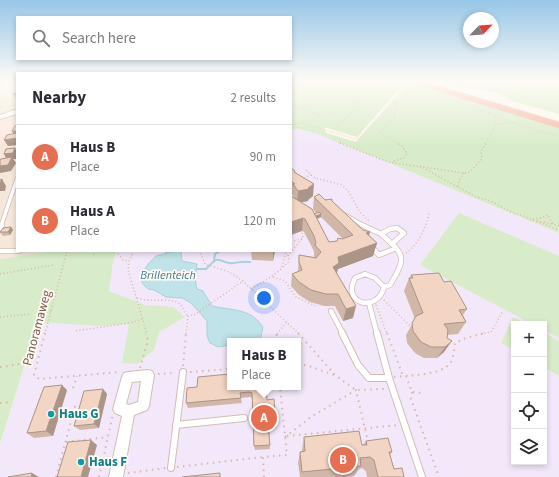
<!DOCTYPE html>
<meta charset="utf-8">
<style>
body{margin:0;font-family:"Source Sans 3",sans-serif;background:#f7f7f7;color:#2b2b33}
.controls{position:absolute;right:12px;bottom:12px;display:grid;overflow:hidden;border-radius:0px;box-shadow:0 2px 6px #0003}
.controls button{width:36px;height:36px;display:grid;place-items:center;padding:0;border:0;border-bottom:1px solid #e1e1e2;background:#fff;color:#2b2b33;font:20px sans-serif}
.compass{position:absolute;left:463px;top:12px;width:36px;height:36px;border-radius:50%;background:#fff;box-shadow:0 2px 6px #0003;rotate:65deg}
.you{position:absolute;left:264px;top:298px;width:14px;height:14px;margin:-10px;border:3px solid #fff;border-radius:50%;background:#1a73e8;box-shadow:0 0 0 6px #1a73e833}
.badge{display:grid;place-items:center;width:26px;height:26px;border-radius:50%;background:#e76f51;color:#fff;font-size:13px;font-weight:700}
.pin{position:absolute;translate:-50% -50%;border:2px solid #fff;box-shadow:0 1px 4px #0006}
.popup{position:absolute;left:227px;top:338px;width:74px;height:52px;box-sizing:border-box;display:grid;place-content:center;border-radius:0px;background:#fff;filter:drop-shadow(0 1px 3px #0005);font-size:13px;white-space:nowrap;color:#7c7c81}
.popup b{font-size:15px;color:#2b2b33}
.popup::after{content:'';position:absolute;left:50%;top:100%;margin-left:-8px;border:8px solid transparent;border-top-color:#fff}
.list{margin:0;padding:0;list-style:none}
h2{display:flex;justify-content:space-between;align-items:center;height:52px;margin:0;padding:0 16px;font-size:17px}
h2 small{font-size:13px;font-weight:400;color:#7c7c81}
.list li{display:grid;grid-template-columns:26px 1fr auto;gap:12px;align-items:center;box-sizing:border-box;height:64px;padding:0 16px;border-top:1px solid #e1e1e2}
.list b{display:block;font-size:15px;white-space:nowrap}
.list p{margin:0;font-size:13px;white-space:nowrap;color:#7c7c81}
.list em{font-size:13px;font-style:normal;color:#7c7c81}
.icon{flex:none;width:22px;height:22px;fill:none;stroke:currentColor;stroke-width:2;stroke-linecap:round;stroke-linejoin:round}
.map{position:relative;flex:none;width:559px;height:477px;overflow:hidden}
.search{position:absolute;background:#fff;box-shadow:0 2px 6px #0003;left:16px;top:16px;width:276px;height:44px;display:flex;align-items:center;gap:10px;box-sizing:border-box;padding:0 14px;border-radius:0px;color:#7c7c81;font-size:15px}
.panel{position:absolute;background:#fff;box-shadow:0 2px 6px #0003;left:16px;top:72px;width:276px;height:180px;border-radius:0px}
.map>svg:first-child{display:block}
.residential{fill:#f5e8da}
.commercial{fill:#fde8e0}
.education{fill:#f3e8fa;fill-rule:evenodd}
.green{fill:#d8ecc9}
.water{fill:#bfe3e8;stroke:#a5d3da}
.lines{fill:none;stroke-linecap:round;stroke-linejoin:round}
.stream{stroke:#a5d3da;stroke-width:2}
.lane-far2-casing{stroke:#d1beb0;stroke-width:5}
.lane-far1-casing{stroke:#d1beb0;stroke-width:6}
.lane-casing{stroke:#d1beb0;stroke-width:8}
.street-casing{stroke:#d1beb0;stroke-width:2}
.secondary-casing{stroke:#d6c0b0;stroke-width:2}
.highway-casing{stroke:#dad1cd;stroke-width:1}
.path-far2{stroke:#d9b8a5;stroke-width:1;stroke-dasharray:0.5 2;stroke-linecap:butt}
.path-far1{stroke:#d9b8a5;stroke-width:1.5;stroke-dasharray:1 2.5;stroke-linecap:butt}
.path{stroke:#d9b8a5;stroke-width:2;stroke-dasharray:1.5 4.5;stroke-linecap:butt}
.lane-far2{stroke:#fff;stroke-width:3.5}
.lane-far1{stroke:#fff;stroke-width:4.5}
.lane{stroke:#fff;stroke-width:6}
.street{fill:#fff;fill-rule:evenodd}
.secondary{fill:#fff;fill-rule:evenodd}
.highway{fill:#f7b7a3;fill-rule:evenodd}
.wall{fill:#d1b7a8;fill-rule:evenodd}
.shaded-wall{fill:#aa9588}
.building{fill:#f3d5c3;stroke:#aa9588}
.culture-dot{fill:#0f9aa8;stroke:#fffaf3;stroke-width:1.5}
.labels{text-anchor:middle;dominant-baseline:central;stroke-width:3.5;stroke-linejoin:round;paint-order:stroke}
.water-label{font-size:12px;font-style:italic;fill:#437c86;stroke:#fffaf3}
.near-street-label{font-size:13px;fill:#7a5c4d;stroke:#fffaf3}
.near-culture-label{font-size:13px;font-weight:bold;fill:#0d838f;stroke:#fffaf3;text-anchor:start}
</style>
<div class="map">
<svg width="559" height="477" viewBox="0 0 559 477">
<rect width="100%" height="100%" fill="#fdf6ec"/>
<path class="residential" d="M0 81H17V251H51L0 259Z"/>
<path class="commercial" d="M10 117 16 121 0 147V119Z"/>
<path class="education" d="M291 129H298L316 133 559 233V477H0V445L60 251H291ZM514 324H544V462H514ZM230 341H298V387H230Z"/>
<path class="green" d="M291 81H388L403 85 357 137 324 127 326 133 356 142 406 86 395 81H403L559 128V233L316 133 298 129H291V126L293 125 291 124Z
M442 81H559V114L509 100 505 95 480 89H470Z
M459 213 559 256V338L544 330V324H532L420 265Z
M51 251H117L113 261 109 291 145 305 173 307 185 317 159 332 154 350 137 364 122 363 129 324 97 326 38 322 0 444V259Z
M513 317 526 324H514V350L501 343Z
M544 333 559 341V376L544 367Z"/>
<path class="water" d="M175 251H181L182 261 197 264 195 279 197 289 203 291 212 306C234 311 250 308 263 327L260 341H230V345L218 347 210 343 207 336V321L191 303 182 298 166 297 154 290 148 289 142 283V273L149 263 156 256Z"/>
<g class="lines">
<path class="stream" d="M166 253 167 251
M214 260 215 254 220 251
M197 269H206C222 251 218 265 234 263 240 262 244 261 250 262"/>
<g class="lane-far2-casing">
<path id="lane-far2" d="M345 215 364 226
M1 226 17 179"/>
</g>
<g class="lane-far1-casing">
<path id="lane-far1" d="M362 225 381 234 390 229 397 228 404 233 392 244
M0 230 2 225
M381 234C405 255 407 257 390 285L384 287
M372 247 379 255 396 248
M0 251H19
M365 274 375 278 384 287C378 311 349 305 352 287 352 284 354 281 355 278Z
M369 303 377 334
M331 311 343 334"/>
</g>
<g class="lane-casing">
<path id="lane" d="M342 333 358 365 369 378H389
M377 333 389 378 422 477
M176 425 244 418
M171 468 183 372"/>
</g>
<g class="street-casing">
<path id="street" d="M148 370 152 371 154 375 149 406 147 410 134 415 123 477H109L122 416 115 413 113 409 122 377 124 373 128 372ZM141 381 138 402 129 405 126 404 132 382Z"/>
</g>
<g class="secondary-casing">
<path id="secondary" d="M14 110H17V114L0 119V115Z"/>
</g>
<g class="highway-casing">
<path id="highway" d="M410 81H422L559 122V128L411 83Z"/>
</g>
<path class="path-far2" d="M311 81 353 98 358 103V107L331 132
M347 81 389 94
M457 81 503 94 559 102
M476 81 486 92 484 94
M481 85 513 94
M291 89 311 81
M341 92 351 82
M451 99 514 123 559 136
M358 103 386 81
M291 105 299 109 338 92
M301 108 325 119 347 102 358 105
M496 116V124
M291 125 302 123 355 139 359 138 405 87 390 81
M291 128 299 127 343 144
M399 144 379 132 395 117 394 113 398 108 396 104 406 98V95L412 87
M485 144 496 124 514 123"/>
<path class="path-far1" d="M340 143 388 162 464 173 470 172 482 159 481 151 486 143
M291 160H293
M394 161 404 158 407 154 402 146 397 143
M420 166 458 187
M306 170 315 178 342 185 349 192 359 211 370 222
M464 173 459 180 458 187 476 197 491 201 507 210 559 230
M304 178 311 175
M533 219 542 218 548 215 553 224 559 226
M537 221 553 224
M291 242 303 238
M92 251 94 255
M116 251 123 260 129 261
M134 251 129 261 128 270 147 334
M198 251 201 254 205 264 229 272 243 281 299 334
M406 253C419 244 426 228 429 213
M282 267 286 251
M0 274 53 265
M273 277 285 281 296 297 315 306
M251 289C265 281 278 273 289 261L288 255 303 238 302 233
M137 298C150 303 171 297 180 304 183 307 185 312 187 315
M384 300 410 326
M376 305 387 334
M43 313 51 311
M0 317 30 314
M76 331 129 323 143 319
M45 334 67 251
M186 334 188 316 194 315 243 281
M277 334 287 322
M481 334 491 332 503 311"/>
<path class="path" d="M45 333 34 375 39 379 120 372
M298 333 335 375 356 390 385 389
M387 333 403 376
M276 341 275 337 278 333
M298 364 309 366 334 375
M183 366 186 333
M0 367 21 364
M140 368 148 340 146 333
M190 372 230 369
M158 374 176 373
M406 376 412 392 423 393
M394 377C409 375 442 376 451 362 454 356 454 349 455 343L466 338 485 333
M73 388 77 376
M412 392 411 399 439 477
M0 403 11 402
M287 436 399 425
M285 437 311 417 356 390 368 442
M66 442 108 437
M177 467 263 457
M128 473 166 468
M56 477 75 406
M99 477 113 414
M264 477 263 457 287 455 280 387"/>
<use href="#lane-far2" class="lane-far2"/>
<use href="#lane-far1" class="lane-far1"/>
<use href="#lane" class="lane"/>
<use href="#street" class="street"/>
<use href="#secondary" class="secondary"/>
<use href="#highway" class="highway"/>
</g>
<path class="wall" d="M17 93V102L13 94Z
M291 168 295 171 294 172 313 196 308 200V201L302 202 314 214 316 213 313 209 314 197 332 201 377 243 373 256 338 269 337 273 353 318 343 321 335 306H324L310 302 299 295 291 286 292 274 298 271 299 255 314 257V252L313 249 304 232 302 231 293 195 291 194ZM321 217 343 239 337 241 329 242 317 219Z
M11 227 13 230 10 235 3 236 0 232Z
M251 251H275L273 261 252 260Z
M411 275 444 282 467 309 463 315 466 322 458 334 447 335 444 352 437 358H424L415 353 407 343 406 335 415 319 404 291 409 278H410Z
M197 387H269V393H266L267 400 276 424V428L269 429 270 449 255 450 254 446 252 398 250 397 241 398 242 403 188 408 186 403Z
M103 389 107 394 99 428 80 430 74 426Z
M67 390 53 436 34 438 27 433Z
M304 437 362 445H363L366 441 392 452 390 455 394 469 404 477H367L366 471 362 468 359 469 354 476 347 477H300L298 463 300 452H302V450Z"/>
<path class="shaded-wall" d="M0 81H6L4 84 0 85Z
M12 131H17V137H15Z
M17 138V145L8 146 4 140Z
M15 148 17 151V157L16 159H13L16 163 11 171 0 173V166L7 160 4 154Z
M2 179 6 186 5 191H0V184Z
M314 184 313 196 308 200V201L297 203 298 191 308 188Z
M321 214V217L311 221V218Z
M303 218 302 231 291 235V222Z
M11 227 13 230 10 235 8 232Z
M370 232 367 244 366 233Z
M377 243 373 256 338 269 336 275 333 267 338 257Z
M273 251H275L273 261Z
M356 306 353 318 343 321 346 309Z
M452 341 444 352 437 358 445 347Z
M62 385 67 390 53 436 46 431Z
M103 389 107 394 99 428 94 424Z
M91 440 97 445 88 477H81Z
M32 473 39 477H31Z"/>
<path class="building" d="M17 93V95L13 94Z
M15 126H17V131H12Z
M17 133V138L4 140 7 135Z
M15 148 13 153 4 154 6 149Z
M12 157 8 165 0 166V160L1 159Z
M291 168 295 171 294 172 314 184 308 188 309 189 298 191 293 184H295L291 181Z
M2 179 0 184V180Z
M319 194 325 200 332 199V201L363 230 370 232 366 233 377 243 338 257 339 263 333 267 356 306 346 309 338 294H326L311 290 299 282 292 274 302 270 299 262V255L316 258 321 252 315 245 316 243 314 236 305 219 303 218 291 222V196L312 209 329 242 337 241 338 238 342 239 353 235 314 197Z
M319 212 321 214 316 216 314 214Z
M11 227 8 232H0L3 228Z
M439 273 444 282 451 281 467 309 459 310 466 322 444 324 448 330 447 338 452 341 445 347H431L421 342 413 331 412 323 416 316 423 313 409 278H413L411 275Z
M230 374V387H269V388H266L267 400 274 399 276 424 268 425 270 445 254 446 252 393 249 392 240 393 241 398 186 403 187 388 197 387 198 377Z
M62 385 46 431 27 433 44 387Z
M103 389 94 424 74 426 84 391Z
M359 431 362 445H367L366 441 388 438 392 452H389L394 469 402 468 404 477H378L374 460 370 457 360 458 361 466 302 472 300 452 305 451 304 437Z
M91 440 81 477H57L68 442Z
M32 473 31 477H8Z
M220 473V477H182Z"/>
<linearGradient id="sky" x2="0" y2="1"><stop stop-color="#97c7e8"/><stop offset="0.55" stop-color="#fefbf6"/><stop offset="1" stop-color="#fefbf6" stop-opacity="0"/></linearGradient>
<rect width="559" height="147" fill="url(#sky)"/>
<g class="culture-dot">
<circle cx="51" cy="414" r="4"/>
<circle cx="81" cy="462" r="4"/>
</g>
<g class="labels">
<g class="water-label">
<text x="168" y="275">Brillenteich</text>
</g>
<g class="near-street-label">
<text transform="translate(37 328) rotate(-75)">Panoramaweg</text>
</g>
<g class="near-culture-label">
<text x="59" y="414">Haus G</text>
<text x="89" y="462">Haus F</text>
</g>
</g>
</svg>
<div class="controls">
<button>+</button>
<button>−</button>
<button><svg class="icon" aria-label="locate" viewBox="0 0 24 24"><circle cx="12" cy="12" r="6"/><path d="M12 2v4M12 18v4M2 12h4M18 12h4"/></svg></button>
<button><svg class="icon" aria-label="layers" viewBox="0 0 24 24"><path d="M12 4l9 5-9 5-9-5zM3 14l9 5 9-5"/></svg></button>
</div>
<svg class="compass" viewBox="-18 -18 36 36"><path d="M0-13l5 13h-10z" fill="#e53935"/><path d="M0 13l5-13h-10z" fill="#7c7c81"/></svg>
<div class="you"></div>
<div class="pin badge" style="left:264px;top:418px">A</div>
<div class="popup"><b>Haus B</b>Place</div>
<div class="pin badge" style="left:343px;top:460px">B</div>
<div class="search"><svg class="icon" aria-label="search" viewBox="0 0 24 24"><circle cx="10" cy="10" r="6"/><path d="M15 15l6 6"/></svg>Search here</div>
<section class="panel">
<h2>Nearby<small>2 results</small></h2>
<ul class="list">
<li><span class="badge">A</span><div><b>Haus B</b><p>Place</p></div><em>90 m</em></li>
<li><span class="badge">B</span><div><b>Haus A</b><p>Place</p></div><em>120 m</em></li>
</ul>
</section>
</div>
